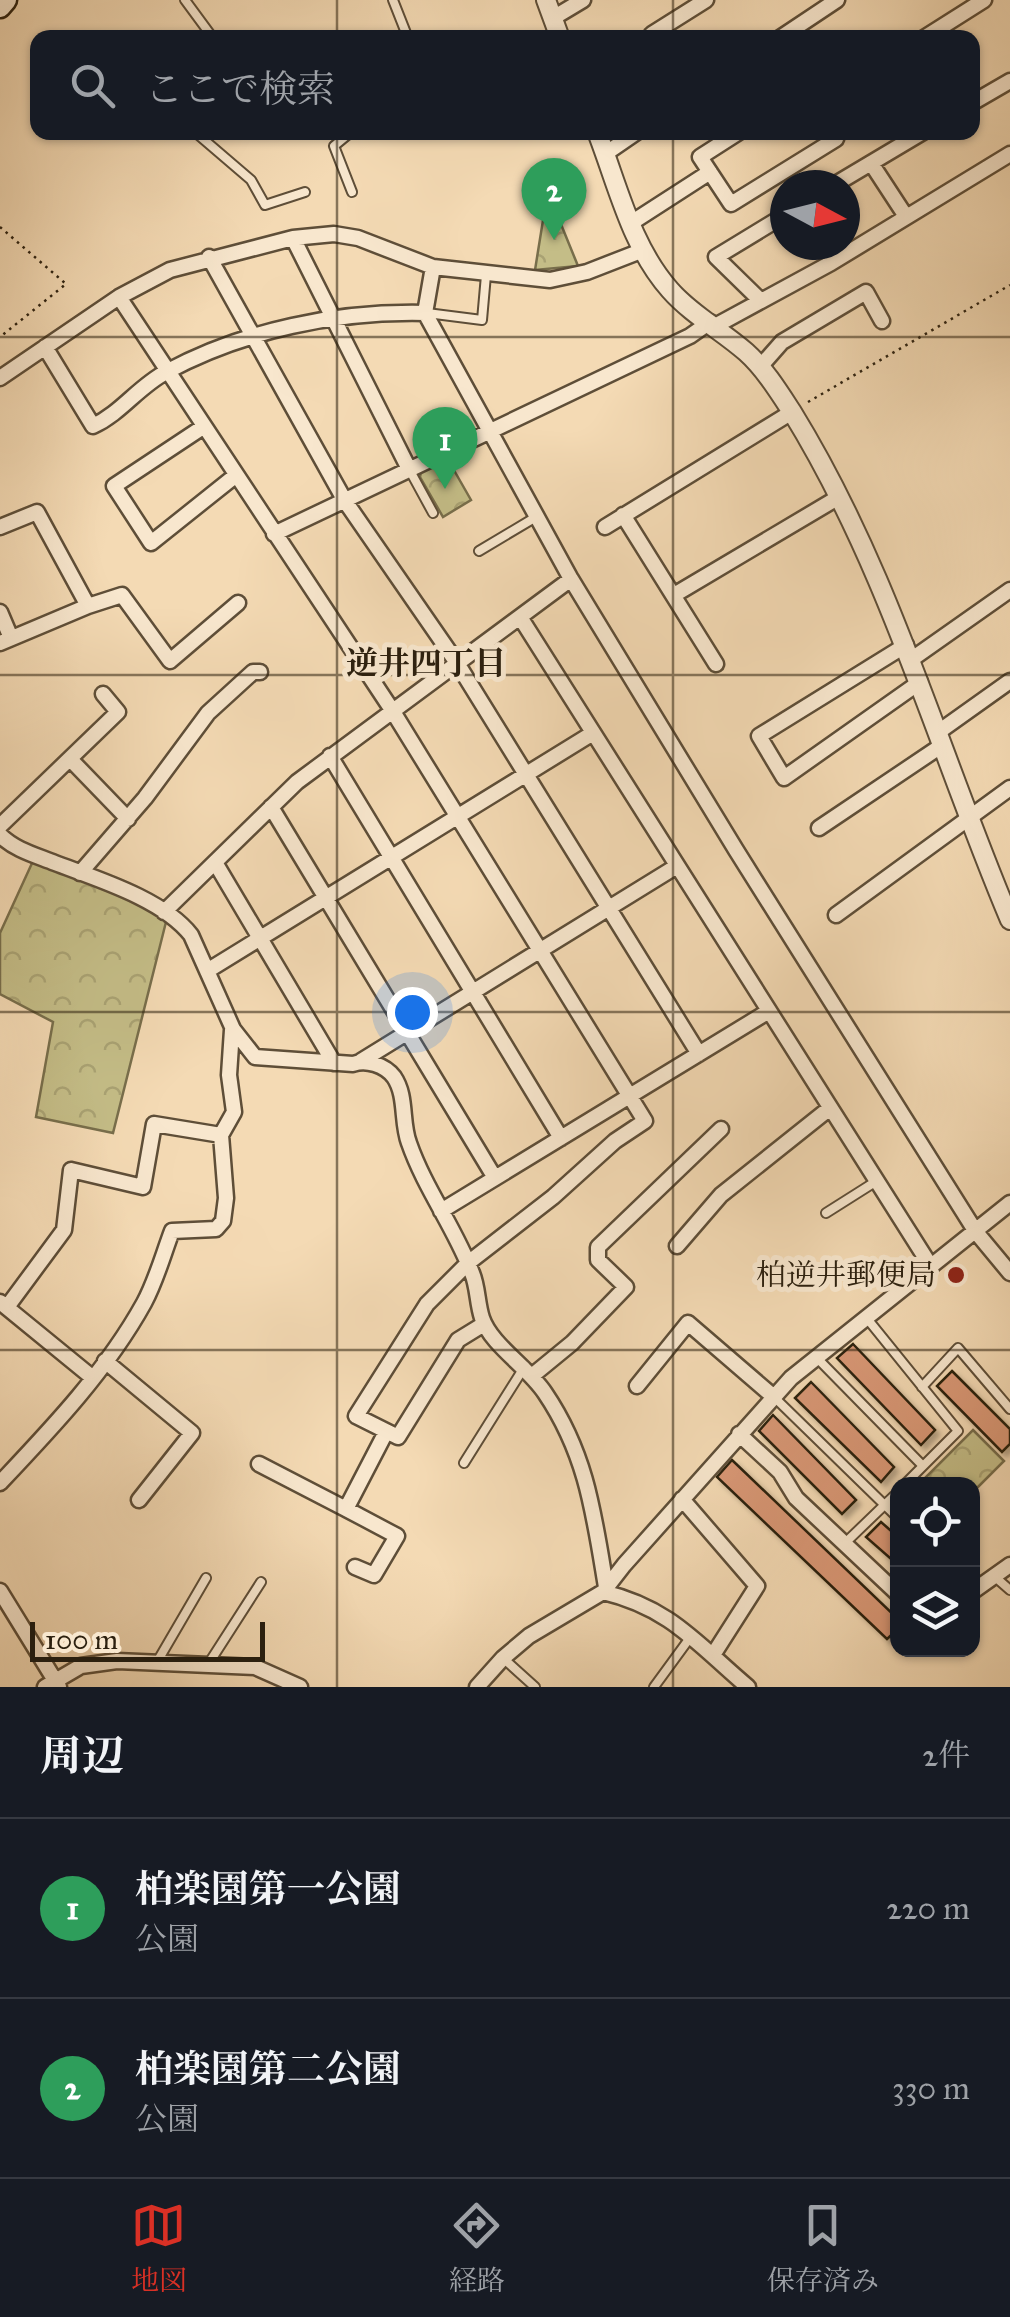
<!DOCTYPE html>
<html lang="ja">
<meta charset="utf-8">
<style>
body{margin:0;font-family:"IM FELL Great Primer","Noto Serif JP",serif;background:#20242c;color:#f1f3f6}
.controls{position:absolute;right:30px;bottom:30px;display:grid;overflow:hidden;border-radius:20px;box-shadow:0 2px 8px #0004}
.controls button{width:90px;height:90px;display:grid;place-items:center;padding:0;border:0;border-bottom:2px solid #363941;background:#171b24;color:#f1f3f6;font:50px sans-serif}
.compass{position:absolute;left:770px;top:170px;width:90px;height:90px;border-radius:50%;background:#171b24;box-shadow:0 2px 8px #0004;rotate:97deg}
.scale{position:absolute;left:30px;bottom:25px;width:235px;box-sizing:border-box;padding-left:10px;border:5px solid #2c200f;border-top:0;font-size:28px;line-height:35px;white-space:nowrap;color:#2c200f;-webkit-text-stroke:8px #f8e7ce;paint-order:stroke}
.you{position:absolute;left:412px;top:1012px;width:35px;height:35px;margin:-25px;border:8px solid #fff;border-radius:50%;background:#1a73e8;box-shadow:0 0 0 15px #1a73e833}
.badge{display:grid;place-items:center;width:65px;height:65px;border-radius:50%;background:#d93025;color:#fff;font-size:32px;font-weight:700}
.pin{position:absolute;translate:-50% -82px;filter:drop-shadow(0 2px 5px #0008)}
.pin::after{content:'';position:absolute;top:52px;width:35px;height:30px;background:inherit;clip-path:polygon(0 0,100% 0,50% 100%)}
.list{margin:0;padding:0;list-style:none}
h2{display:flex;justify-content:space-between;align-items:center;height:130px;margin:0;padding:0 40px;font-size:42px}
h2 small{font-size:32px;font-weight:400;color:#9ea1a6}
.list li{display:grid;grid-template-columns:65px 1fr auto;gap:30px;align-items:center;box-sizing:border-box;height:180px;padding:0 40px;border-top:2px solid #363941}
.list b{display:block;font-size:38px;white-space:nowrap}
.list p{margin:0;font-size:32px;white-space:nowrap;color:#9ea1a6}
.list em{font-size:32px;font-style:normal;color:#9ea1a6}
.icon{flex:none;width:55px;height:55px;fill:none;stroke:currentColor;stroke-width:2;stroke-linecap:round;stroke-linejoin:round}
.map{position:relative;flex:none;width:1010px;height:1687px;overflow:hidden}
.search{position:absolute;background:#171b24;box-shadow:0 2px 8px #0004;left:30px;right:30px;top:30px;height:110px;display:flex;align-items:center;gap:25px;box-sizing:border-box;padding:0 35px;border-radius:20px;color:#9ea1a6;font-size:38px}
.sheet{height:490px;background:#171b24}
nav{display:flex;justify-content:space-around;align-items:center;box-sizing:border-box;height:140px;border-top:2px solid #363941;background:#171b24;font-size:28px;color:#9ea1a6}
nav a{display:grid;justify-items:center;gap:5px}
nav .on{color:#d93025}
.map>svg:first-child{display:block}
.park{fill:url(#park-crowns);stroke:#786e4b;stroke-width:2.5}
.building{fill:#d89775;stroke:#2c200f;stroke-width:2.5;filter:url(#shadow)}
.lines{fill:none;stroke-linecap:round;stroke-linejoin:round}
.service-casing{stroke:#5e4e38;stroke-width:12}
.minor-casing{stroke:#5e4e38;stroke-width:19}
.tertiary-casing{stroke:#5e4e38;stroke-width:22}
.secondary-casing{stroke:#2c200f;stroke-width:25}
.path{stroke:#2c200f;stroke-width:2.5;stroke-dasharray:2.5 5;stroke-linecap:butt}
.service{stroke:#f8e7ce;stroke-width:8}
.minor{stroke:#f8e7ce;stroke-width:14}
.tertiary{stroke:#f8e7ce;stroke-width:18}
.secondary{stroke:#f8e7ce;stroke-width:20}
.grid{fill:none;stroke:#2c200f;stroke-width:2.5;stroke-opacity:0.55}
.poi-dot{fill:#8f2418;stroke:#f8e7ce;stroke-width:4}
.labels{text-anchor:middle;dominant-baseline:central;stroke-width:10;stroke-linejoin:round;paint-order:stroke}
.poi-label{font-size:30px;fill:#2c200f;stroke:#f8e7ce;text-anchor:end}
.neighbourhood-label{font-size:32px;font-weight:bold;fill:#2c200f;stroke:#f8e7ce}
</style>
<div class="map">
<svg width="1010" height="1687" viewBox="0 0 1010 1687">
<defs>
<pattern id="park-crowns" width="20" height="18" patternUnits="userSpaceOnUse" patternTransform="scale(2.5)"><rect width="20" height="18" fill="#c4bd87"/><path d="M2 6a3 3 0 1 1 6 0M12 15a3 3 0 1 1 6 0" fill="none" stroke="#a9a273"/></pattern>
<filter id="shadow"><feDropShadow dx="4.5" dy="4.5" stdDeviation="2.5" flood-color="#0004"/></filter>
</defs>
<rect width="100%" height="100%" fill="#f4dab4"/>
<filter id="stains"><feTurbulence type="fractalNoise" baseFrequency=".002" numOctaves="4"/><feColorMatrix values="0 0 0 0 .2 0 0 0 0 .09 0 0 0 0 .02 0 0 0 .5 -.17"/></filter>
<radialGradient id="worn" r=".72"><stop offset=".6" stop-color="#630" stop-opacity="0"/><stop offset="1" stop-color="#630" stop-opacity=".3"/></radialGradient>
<path class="park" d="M556 212 578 266 535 270 544 214Z
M447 458 471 500 443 517 420 477 421 471Z
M33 861 121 893 167 918 113 1133 36 1117 53 1022 0 994V933Z
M973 1430 1004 1461 973 1492 972 1484H931L925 1478Z"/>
<path class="building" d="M853 1344 935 1430 921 1445 837 1358Z
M952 1371 1010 1429V1444L1002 1452 937 1386Z
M811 1382 894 1467 881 1482 795 1398Z
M773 1415 856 1500 842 1514 759 1431Z
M732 1460 898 1619V1629L887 1639 717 1477Z
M881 1522 898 1537V1565L866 1537Z"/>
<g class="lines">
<g class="service-casing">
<path id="service" d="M185 0 213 38
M393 0 408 38
M195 132 251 180 265 205 305 192
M351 132 334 146 352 192
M427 313 482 320 486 275
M409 469 433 513
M479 551 536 517
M826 1213 875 1182
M865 1316 958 1431 905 1484
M816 1357 923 1466
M922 1387 958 1348 1010 1409
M774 1397 898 1518
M464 1463 525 1366
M844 1544 898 1492
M994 1576 1010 1590
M503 1658 535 1687
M157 1662 206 1578
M209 1663 261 1582
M654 1687 692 1635"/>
</g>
<g class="minor-casing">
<path id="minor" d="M553 18 583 0
M652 34 706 0
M780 38 837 0
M924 38 984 0
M972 103 1010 81
M739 132 700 157 731 204 836 139 832 132
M605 154 637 132
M871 163 905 215
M834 185 923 132
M631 223 710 172
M293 238 409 469
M209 257 345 501 457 663 699 1054
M433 267 425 313 571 579 736 850 976 1232 1010 1273
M119 297 392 710 645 1121 615 1141 553 1197 468 1263 427 1304 356 1416 398 1437 458 1340 484 1324
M760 300 716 257 785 215
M715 326 831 263 1010 154
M45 347 93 426C121 413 138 387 166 372 244 330 337 311 425 313
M760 367 782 342 866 292 882 321
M0 378 119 297 170 270 293 238 334 234 358 238 433 267 550 280 587 272 641 251
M203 427 114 486 151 543 235 476
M623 515 716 664
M0 527 37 512 88 606 0 643
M605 527 792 412
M274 534 690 336 710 322
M674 595 839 497
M88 606 122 595 170 661 238 603
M0 612 11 638
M520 617 930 1265
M906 645 759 736 784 778 920 682
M912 659 1010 590
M937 733 1010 681
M330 756 561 1138
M70 759 128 819
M271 807 495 1178
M0 826 118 712 103 694
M819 828 941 746
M0 835C15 850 35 855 55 863 97 879 163 899 191 935L233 1029 255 1057 353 1064C366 1059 385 1065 394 1077 407 1096 401 1122 409 1143 425 1189 455 1228 472 1273 478 1287 477 1303 482 1318 491 1345 528 1367 545 1393 587 1455 594 1515 606 1587
M216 864 334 1063
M80 873 145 798 208 713 253 672H260
M164 912 297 782 571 579
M836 915 1010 788
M207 971 593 733
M361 1061 677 866
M441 1211 769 1011
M677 1246 721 1195 830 1108
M0 1302 93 1378
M7 1307 64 1230 71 1170 143 1187 154 1124 221 1135
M105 1361 192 1433 139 1500
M533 1375 572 1343 626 1287 598 1260V1247L721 1129
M637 1386 688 1323 774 1397
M739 1434 780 1472 796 1498 898 1594
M259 1464 346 1509
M0 1483C52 1428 107 1370 144 1303 156 1281 163 1255 172 1231L216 1229 223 1221 226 1198 221 1135 234 1112 229 1075 232 1030
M682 1499 757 1586 713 1655
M355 1567 374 1575 397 1536 346 1509 386 1432
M0 1591 59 1687
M603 1592C671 1608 698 1645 748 1687
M972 1592 1010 1565
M45 1687 81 1666 117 1661 255 1667 300 1687
M477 1687 503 1658 529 1636 603 1592 624 1565 791 1378 1010 1203"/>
</g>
<g class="tertiary-casing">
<path id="tertiary" d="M546 0 560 38
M597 132C618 186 631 246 670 290 691 314 722 331 746 352 764 368 779 392 792 412 890 571 938 750 1010 920"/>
</g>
<g class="secondary-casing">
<path id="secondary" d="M0 7 6 0"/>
</g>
<path class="path" d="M0 227 66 284 0 337
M808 402 1010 285"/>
<use href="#service" class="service"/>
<use href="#minor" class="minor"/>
<use href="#tertiary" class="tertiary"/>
<use href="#secondary" class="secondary"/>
</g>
<path class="grid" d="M337 0V38M673 0V38M337 132V1687M673 132V1687M0 337H1010M0 675H1010M0 1012H1010M0 1350H1010"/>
<circle class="poi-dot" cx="956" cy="1275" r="10"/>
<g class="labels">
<g class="poi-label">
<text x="936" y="1275">柏逆井郵便局</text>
</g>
<g class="neighbourhood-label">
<text x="426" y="663">逆井四丁目</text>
</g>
</g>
<rect width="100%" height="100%" filter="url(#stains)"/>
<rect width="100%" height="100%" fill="url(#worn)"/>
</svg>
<div class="controls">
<button><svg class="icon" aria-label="locate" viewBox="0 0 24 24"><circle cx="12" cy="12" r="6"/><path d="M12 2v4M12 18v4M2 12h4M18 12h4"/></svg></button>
<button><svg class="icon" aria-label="layers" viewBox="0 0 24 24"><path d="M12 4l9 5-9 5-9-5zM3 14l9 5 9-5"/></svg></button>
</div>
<svg class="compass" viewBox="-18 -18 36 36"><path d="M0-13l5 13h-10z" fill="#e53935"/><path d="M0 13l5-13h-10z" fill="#9ea1a6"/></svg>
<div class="scale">100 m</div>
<div class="you"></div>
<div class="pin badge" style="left:445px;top:489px;background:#2e9e5b">1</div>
<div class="pin badge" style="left:554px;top:240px;background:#2e9e5b">2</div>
<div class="search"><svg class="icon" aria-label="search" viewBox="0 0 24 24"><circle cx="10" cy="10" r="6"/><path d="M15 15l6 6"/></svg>ここで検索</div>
</div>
<section class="sheet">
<h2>周辺<small>2件</small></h2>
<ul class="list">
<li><span class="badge" style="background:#2e9e5b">1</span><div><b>柏楽園第一公園</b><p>公園</p></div><em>220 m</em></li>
<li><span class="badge" style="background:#2e9e5b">2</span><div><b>柏楽園第二公園</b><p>公園</p></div><em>330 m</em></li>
</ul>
</section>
<nav>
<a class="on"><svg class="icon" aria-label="map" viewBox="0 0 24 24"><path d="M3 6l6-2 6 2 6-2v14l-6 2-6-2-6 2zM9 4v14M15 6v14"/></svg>地図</a>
<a><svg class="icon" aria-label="directions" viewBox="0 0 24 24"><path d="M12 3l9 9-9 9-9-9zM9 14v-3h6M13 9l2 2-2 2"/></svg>経路</a>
<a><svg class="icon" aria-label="saved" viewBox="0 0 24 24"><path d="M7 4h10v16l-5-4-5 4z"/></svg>保存済み</a>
</nav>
